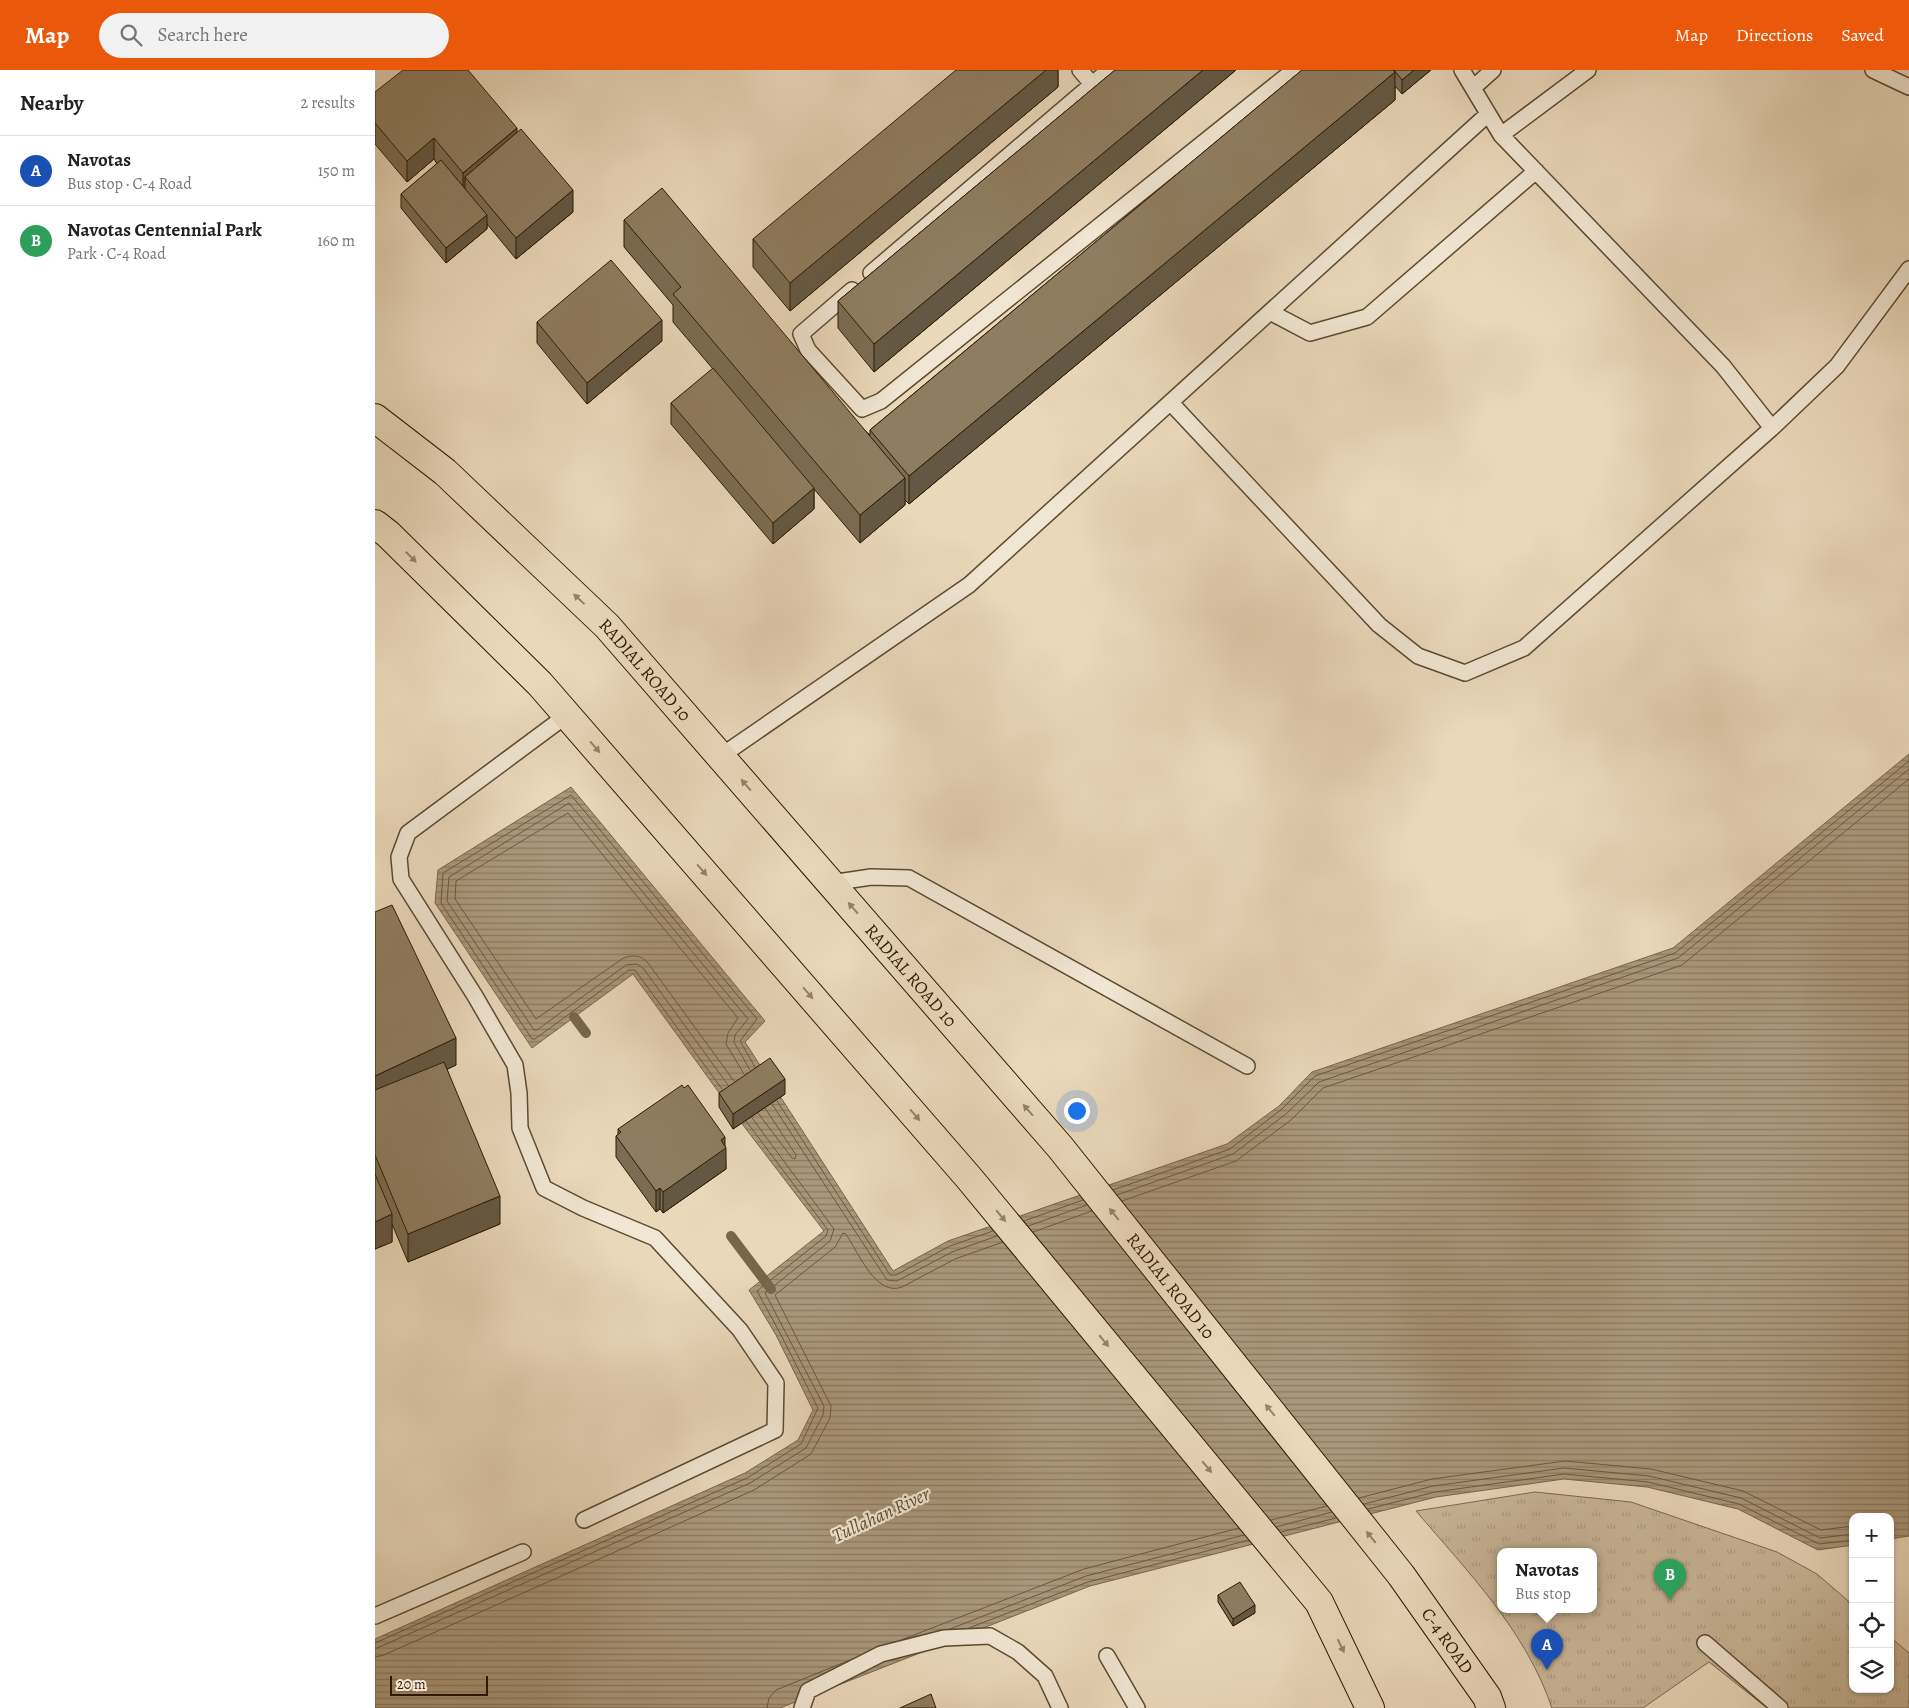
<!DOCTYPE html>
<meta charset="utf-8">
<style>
body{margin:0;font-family:Alegreya,serif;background:#f2f2f2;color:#222}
.controls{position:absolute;right:15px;bottom:15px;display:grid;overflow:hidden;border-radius:10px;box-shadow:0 1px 4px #0004}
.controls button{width:45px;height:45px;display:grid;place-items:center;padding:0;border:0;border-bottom:1px solid #e0e0e0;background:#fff;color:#222;font:25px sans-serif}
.scale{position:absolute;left:15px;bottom:12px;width:98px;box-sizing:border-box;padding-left:5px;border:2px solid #2d1a00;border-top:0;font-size:14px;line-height:18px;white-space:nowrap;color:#2d1a00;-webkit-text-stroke:4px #f1e6d3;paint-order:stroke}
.you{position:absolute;left:701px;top:1040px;width:18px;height:18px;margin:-12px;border:4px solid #fff;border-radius:50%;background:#1a73e8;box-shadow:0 0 0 8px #1a73e833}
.badge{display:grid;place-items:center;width:32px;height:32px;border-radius:50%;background:#ea580c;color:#fff;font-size:16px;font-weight:700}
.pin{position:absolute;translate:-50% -41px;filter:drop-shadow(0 1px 2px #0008)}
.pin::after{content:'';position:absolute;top:26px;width:18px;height:15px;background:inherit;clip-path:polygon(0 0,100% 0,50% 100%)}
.popup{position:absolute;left:1122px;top:1478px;width:100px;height:65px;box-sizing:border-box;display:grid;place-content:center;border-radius:10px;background:#fff;filter:drop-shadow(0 1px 4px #0005);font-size:16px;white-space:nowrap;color:#767676}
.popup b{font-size:19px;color:#222}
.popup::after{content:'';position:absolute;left:50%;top:100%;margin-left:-10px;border:10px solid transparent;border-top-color:#fff}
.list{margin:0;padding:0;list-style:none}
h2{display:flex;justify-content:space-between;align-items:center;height:65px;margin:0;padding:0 20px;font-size:21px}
h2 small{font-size:16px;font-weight:400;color:#767676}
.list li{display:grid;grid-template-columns:32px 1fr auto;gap:15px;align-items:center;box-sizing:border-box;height:70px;padding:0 20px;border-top:1px solid #e0e0e0}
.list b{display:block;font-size:19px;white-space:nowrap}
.list p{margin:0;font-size:16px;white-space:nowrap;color:#767676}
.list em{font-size:16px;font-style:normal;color:#767676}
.icon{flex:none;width:28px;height:28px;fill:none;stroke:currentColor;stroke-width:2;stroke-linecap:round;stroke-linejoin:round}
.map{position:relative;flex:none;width:1534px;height:1638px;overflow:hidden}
header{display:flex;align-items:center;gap:30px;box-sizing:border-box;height:70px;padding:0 25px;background:#ea580c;color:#fff}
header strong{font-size:24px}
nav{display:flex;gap:28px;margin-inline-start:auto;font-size:18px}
.search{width:350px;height:45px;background:#f2f2f2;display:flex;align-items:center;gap:12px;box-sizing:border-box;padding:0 18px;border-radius:28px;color:#767676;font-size:19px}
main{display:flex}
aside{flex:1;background:#fff}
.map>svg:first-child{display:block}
.park{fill:url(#park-tufts);stroke:#7c694e;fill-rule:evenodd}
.water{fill:url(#water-rules);stroke:#78654a}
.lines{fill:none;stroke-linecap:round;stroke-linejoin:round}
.shore{stroke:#6c583e;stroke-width:1}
.stream{stroke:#78654a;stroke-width:10}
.lane-casing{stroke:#5c4a2f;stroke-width:18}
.highway-casing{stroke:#2d1a00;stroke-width:30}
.lane{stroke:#f1e6d3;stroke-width:15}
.highway{stroke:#ead8bb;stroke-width:28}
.wall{fill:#7b6c53;stroke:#2d1a00}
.shaded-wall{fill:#645844;stroke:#2d1a00}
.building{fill:#8f7d61;stroke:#2d1a00}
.oneway{fill:#958267}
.labels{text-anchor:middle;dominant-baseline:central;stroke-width:4.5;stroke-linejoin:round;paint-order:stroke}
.street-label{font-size:18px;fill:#2d1a00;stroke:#f1e6d3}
.water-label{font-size:19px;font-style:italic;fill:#5f4c31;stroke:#f1e6d3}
</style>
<header>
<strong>Map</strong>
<div class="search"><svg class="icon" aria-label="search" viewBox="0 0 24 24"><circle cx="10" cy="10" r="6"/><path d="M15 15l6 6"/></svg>Search here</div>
<nav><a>Map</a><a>Directions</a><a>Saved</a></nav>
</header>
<main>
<aside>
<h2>Nearby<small>2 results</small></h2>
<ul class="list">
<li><span class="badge" style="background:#1a4fb4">A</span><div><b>Navotas</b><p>Bus stop · C-4 Road</p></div><em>150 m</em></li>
<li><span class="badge" style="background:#2e9e5b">B</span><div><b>Navotas Centennial Park</b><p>Park · C-4 Road</p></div><em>160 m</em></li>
</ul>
</aside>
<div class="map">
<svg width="1534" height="1638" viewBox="0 0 1534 1638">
<defs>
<pattern id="park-tufts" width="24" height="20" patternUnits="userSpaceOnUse" patternTransform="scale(1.25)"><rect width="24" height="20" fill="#cab89b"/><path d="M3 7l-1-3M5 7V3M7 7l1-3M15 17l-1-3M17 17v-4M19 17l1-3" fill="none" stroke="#ae9e84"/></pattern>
<pattern id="water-rules" width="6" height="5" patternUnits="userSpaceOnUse" patternTransform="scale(1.25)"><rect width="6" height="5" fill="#aa977b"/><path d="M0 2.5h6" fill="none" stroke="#8b7a62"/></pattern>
</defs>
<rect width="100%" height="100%" fill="#ead8bb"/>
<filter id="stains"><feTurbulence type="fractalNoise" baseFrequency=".004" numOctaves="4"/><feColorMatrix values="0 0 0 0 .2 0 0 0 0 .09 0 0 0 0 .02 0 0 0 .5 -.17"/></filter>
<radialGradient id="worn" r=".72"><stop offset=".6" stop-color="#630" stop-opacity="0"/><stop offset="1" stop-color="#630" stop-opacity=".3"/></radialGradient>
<path class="park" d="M1160 1422 1256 1432 1402 1482 1442 1504 1478 1535V1619H1515V1567L1534 1583V1638H1392L1334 1592 1268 1638H1177C1151 1561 1093 1502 1041 1441ZM1126 1481H1218V1539H1126Z"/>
<path class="water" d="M1534 684V1466L1515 1469V1447H1478V1475L1443 1480 1363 1439 1272 1417 1189 1409 1061 1427 715 1516 405 1638H0V1569L370 1403 423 1370 438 1340 401 1265 374 1220 449 1161 358 1042 258 904 157 978 60 833 63 800 196 717 390 951 370 972 518 1201 573 1171 852 1074 904 1036 937 1002 1298 878Z"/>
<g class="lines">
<path class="shore" d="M359 1011 273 893C266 885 257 884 247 889L161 949 80 829 81 811 193 743 363 948 353 963 351 974 369 1004
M353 1015 268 898 262 894 251 895 162 960H159L72 831 74 807 194 733 373 949 360 965 359 972 375 1000
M347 1019 260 900H254L160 969H157L66 833 68 803 196 725 382 949 365 971 380 997
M402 1031 515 1205H521L575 1176 618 1161
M397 1034 512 1210 522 1211 577 1182 622 1166
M383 1043 417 1088 420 1089 421 1085 390 1038
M738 1120 855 1079 907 1039 940 1006 1300 883 1534 691
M742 1125 858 1084 911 1044 944 1012 1303 888 1534 699
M747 1131 861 1091 916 1050 948 1018 1307 895 1534 709
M649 1151 708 1130
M653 1156 712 1135
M658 1162 717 1141
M984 1428 1057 1409 1190 1391 1276 1399 1368 1421 1446 1460 1478 1456
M989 1434 1058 1416 1189 1398 1274 1406 1366 1428 1445 1468 1478 1464
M993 1439 1060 1422 1189 1404 1273 1412 1364 1434 1444 1474 1478 1470
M896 1450 952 1436
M901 1457 957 1442
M906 1462 961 1448
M594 1558 713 1512 874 1470
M575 1559 711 1506 869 1465
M526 1570 709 1499 864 1458
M0 1573 372 1408 426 1374 443 1338 405 1263 382 1221 451 1166 453 1160 371 1051
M0 1579 375 1413 431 1378 448 1345 449 1336 390 1223 455 1171 459 1159 377 1048
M0 1587 9 1585 379 1420 436 1384 455 1348 456 1336 400 1225 460 1177 468 1163 471 1164C483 1182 501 1227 527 1217L580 1189 628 1172
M392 1638 394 1628 401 1620 475 1590"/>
<path class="stream" d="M199 947 211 963
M356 1166 396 1219"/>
<g class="lane-casing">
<path id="lane" d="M705 0 717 14
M1087 0 1126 65 1348 296 1397 358 1462 296 1534 199
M1498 0 1534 17
M1098 18 1118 0
M1126 65 1213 0
M496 203 734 0
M477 220 426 264 433 280 487 339 506 331 919 0
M895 242 935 263 992 247 1161 101
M796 333 1004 555 1043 586 1090 603 1149 578 1397 358
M192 645 33 763 24 787 26 809 100 926 140 995 144 1023 145 1058 169 1118 208 1138 280 1168 365 1260 401 1313 400 1360 209 1450
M346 686 594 515 1113 44
M456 813 496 807 534 808 872 996
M0 1546 148 1482
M1330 1573 1405 1638
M732 1586 762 1638
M427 1638 433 1621 506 1584 569 1568 615 1566 643 1582 670 1606 685 1638"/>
</g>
<g class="highway-casing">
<g id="highway">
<path id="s1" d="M0 348 70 402 232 556 685 1077 1026 1505 1112 1627 1116 1638"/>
<path d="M0 454 13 464 165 614 594 1108 944 1532 995 1638"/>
</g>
</g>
<use href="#lane" class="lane"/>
<use href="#highway" class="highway"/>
</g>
<path class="wall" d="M683 0V17L415 241 378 197V169Z
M740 0H861L499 302 463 258V231Z
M927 0H1056L1027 24 1020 16V30L534 434 530 430V435L485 473 439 419V439L398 474 296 354V333L338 299 298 252V235L249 177V150L495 365V360Z
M0 22 142 63 198 142 141 189 112 154V159L71 193 26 138V124L62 94 59 89 32 112 0 74Z
M162 252 287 271 212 334 162 273Z
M0 842 81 995 72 999 125 1154 33 1192 17 1154V1172L0 1179Z
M344 1023 410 1024 358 1059 344 1037Z
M243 1059 350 1076 351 1099 288 1143 285 1139 281 1142 241 1087V1066L243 1064Z
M843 1525 880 1543 858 1556 843 1532Z"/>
<path class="shaded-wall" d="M671 0H683V17L415 241V213Z
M828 0H861L499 302V274Z
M1039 0H1056L1027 24V10Z
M1020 2V30L534 434V406Z
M142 58V79L90 107V122L88 124V103Z
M59 68V89L32 112V91Z
M198 120V142L141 189V168Z
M112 145V159L71 193V178Z
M287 250V271L212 334V313Z
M530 408V435L485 473V445Z
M439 418V439L398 474V453Z
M81 968V995L0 1034V1006Z
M410 1009V1024L358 1059V1044Z
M350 1067V1079L351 1078V1099L288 1143V1122L346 1070Z
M285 1118V1139L281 1142V1121Z
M125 1126V1154L33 1192V1164Z
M17 1144V1172L0 1179V1152Z
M880 1535V1543L858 1556V1549Z"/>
<path class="building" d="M28 0H93L142 58 88 103 59 68 32 91 0 53V22Z
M581 0H671L415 213 378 169Z
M740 0H828L499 274 463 231Z
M927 0H1018L1020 2 534 406 495 360Z
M1019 0H1039L1027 10Z
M146 59 198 120 141 168 90 107Z
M66 90 112 145 71 178 26 124Z
M287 118 530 408 485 445 298 224 306 217 249 150Z
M236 190 287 250 212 313 162 252Z
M338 298 439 418 398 453 296 333Z
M17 835 81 968 0 1006V842Z
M395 988 410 1009 358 1044 344 1023Z
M69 992 125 1126 33 1164 0 1085V1020Z
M307 1015 309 1018 313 1015 350 1067 346 1070 351 1078 288 1122 285 1118 281 1121 241 1066 246 1062 243 1059Z
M0 1104 17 1144 0 1152Z
M865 1512 880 1535 858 1549 843 1525Z
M556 1624 561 1638H525Z"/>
<defs><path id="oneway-solid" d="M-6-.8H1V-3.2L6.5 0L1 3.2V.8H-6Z" transform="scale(1.25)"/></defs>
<g class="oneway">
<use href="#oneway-solid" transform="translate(36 487) rotate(45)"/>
<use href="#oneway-solid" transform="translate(204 529) rotate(-137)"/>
<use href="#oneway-solid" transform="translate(220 677) rotate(49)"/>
<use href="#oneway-solid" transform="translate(371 715) rotate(-131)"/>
<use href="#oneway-solid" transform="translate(327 800) rotate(49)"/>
<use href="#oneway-solid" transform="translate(478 838) rotate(-131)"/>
<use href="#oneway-solid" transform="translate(433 923) rotate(49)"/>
<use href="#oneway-solid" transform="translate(653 1040) rotate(-131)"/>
<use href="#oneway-solid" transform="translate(540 1045) rotate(49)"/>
<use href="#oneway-solid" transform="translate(739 1144) rotate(-129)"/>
<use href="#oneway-solid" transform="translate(626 1146) rotate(50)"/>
<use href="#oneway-solid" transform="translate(729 1271) rotate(50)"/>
<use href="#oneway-solid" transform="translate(895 1340) rotate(-129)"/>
<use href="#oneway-solid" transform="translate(832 1397) rotate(50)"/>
<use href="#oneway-solid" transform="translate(996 1467) rotate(-129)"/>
<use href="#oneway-solid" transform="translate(966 1576) rotate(64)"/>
</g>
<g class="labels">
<g class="street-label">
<text stroke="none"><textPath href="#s1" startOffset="370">RADIAL ROAD 10</textPath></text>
<text stroke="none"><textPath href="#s1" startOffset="775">RADIAL ROAD 10</textPath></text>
<text stroke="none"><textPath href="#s1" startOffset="1180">RADIAL ROAD 10</textPath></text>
<text stroke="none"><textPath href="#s1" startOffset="1630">C-4 ROAD</textPath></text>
</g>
<g class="water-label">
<text transform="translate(506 1445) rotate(-25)">Tullahan River</text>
</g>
</g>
<rect width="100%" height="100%" filter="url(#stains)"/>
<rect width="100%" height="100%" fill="url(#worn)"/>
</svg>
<div class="controls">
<button>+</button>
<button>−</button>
<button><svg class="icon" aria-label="locate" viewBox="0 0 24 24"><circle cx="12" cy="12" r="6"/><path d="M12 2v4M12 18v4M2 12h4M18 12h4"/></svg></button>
<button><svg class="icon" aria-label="layers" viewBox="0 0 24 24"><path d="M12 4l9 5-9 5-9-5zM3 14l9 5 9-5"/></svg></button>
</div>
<div class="scale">20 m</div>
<div class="you"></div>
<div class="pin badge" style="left:1172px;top:1600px;background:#1a4fb4">A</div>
<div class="popup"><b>Navotas</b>Bus stop</div>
<div class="pin badge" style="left:1295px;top:1530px;background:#2e9e5b">B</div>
</div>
</main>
